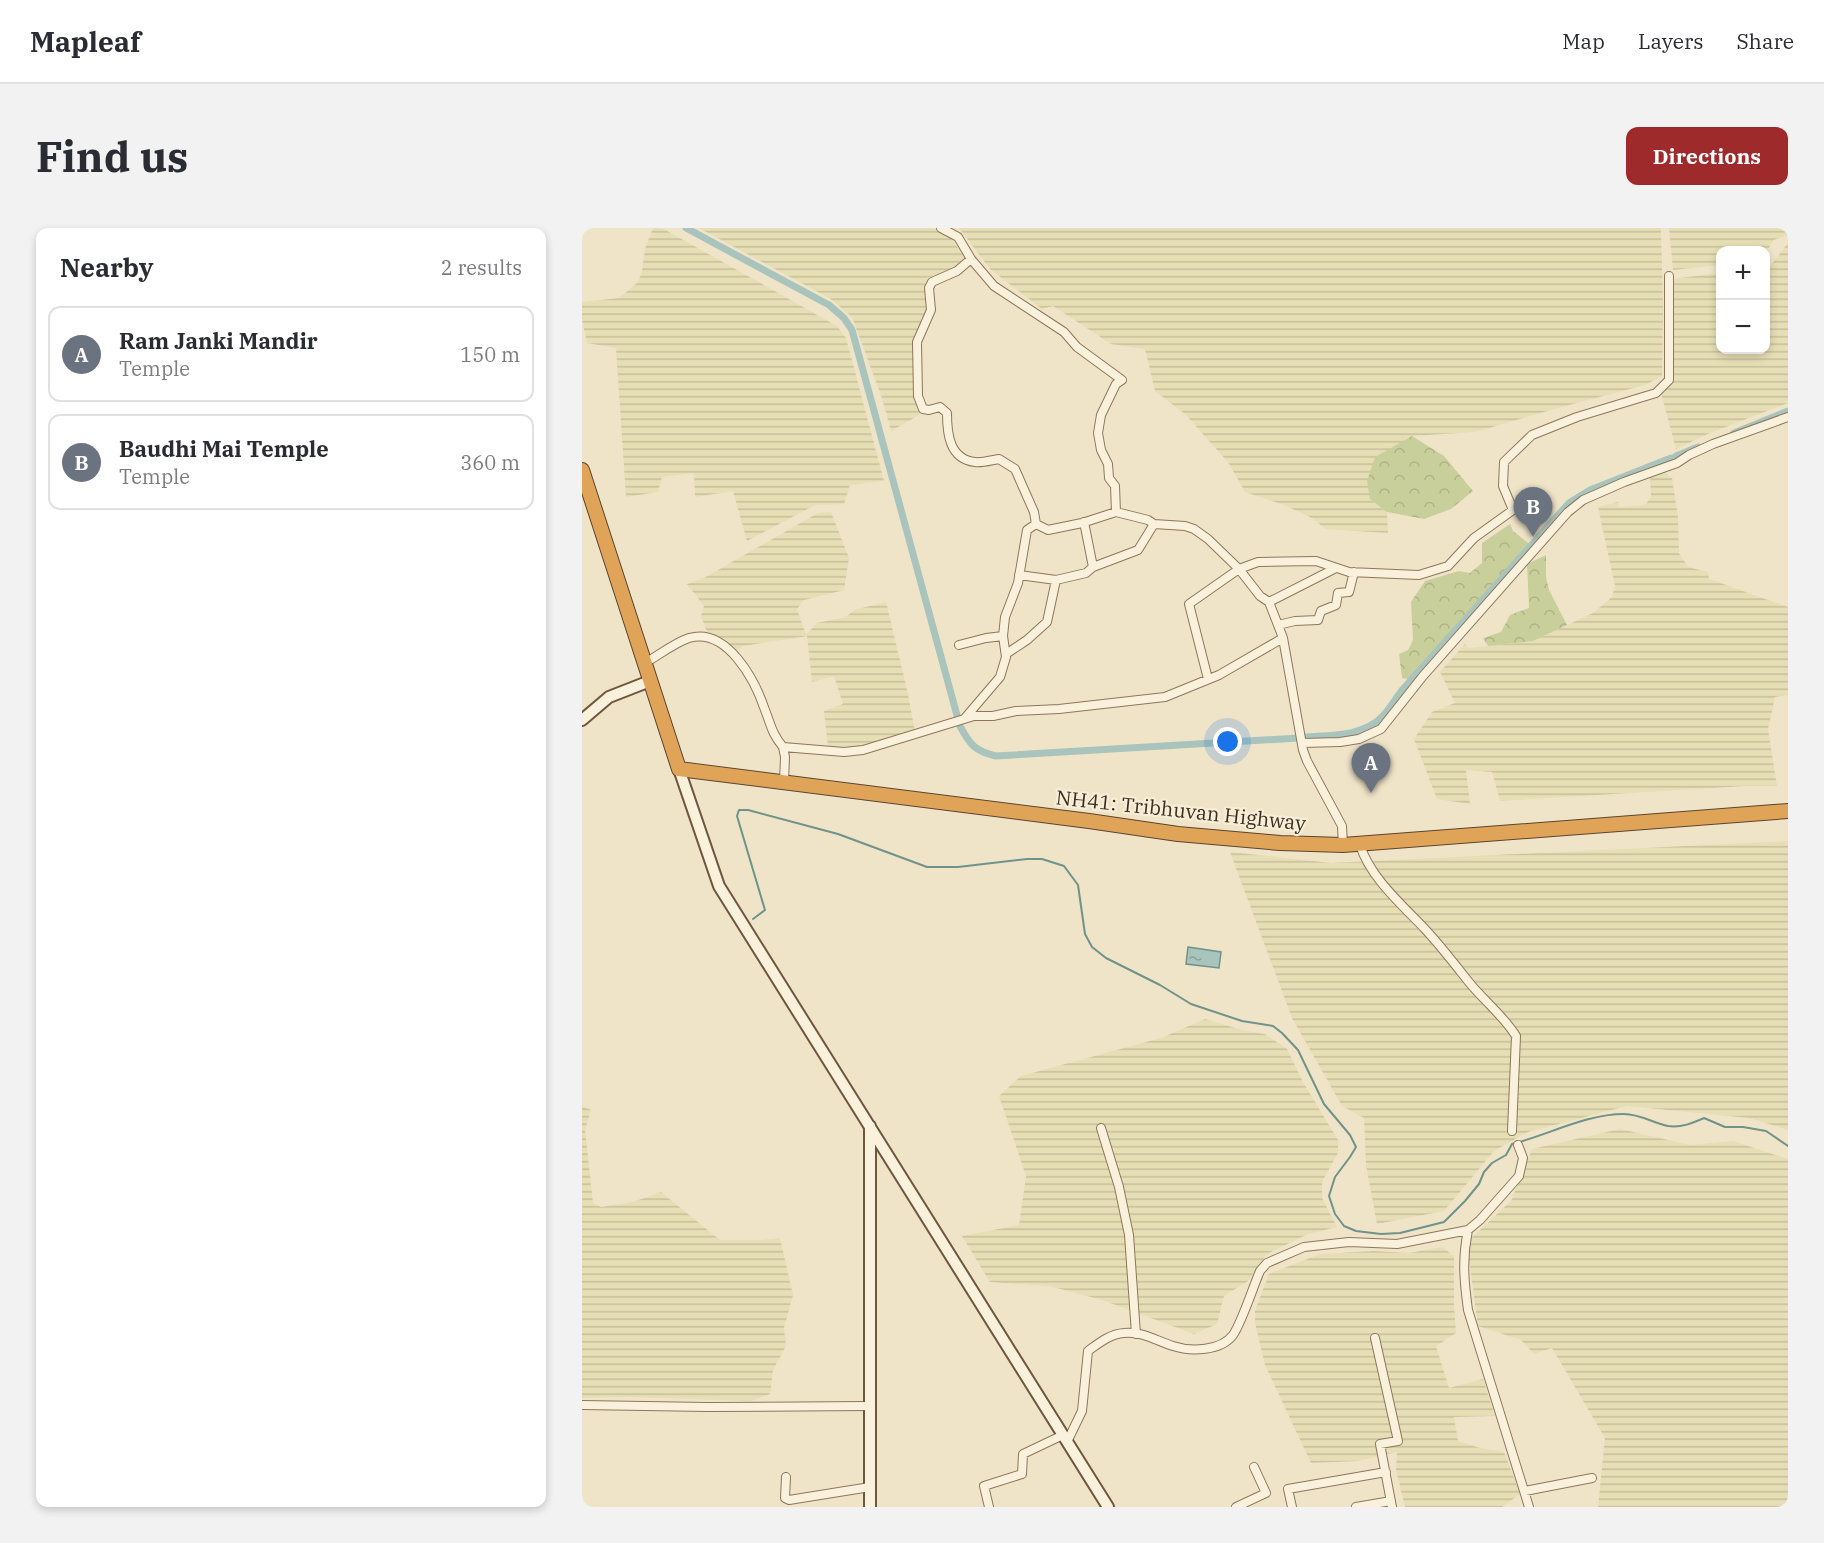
<!DOCTYPE html>
<meta charset="utf-8">
<style>
body{margin:0;font-family:"IBM Plex Serif",serif;background:#f2f2f3;color:#2b2b33}
.controls{position:absolute;right:18px;top:18px;display:grid;overflow:hidden;border-radius:12px;box-shadow:0 3px 9px #0003}
.controls button{width:54px;height:54px;display:grid;place-items:center;padding:0;border:0;border-bottom:2px solid #e1e1e2;background:#fff;color:#2b2b33;font:30px sans-serif}
.you{position:absolute;left:646px;top:514px;width:21px;height:21px;margin:-15px;border:4px solid #fff;border-radius:50%;background:#1a73e8;box-shadow:0 0 0 9px #1a73e833}
.badge{display:grid;place-items:center;width:39px;height:39px;border-radius:50%;background:#9e2a2b;color:#fff;font-size:20px;font-weight:700}
.pin{position:absolute;translate:-50% -50px;filter:drop-shadow(0 2px 3px #0008)}
.pin::after{content:'';position:absolute;top:32px;width:21px;height:18px;background:inherit;clip-path:polygon(0 0,100% 0,50% 100%)}
.list{margin:0;padding:0;list-style:none}
h2{display:flex;justify-content:space-between;align-items:center;height:78px;margin:0;padding:0 24px;font-size:26px}
h2 small{font-size:20px;font-weight:400;color:#7c7c81}
.list li{display:grid;grid-template-columns:39px 1fr auto;gap:18px;align-items:center;box-sizing:border-box;height:96px;margin:0 12px 12px;padding:0 12px;border:2px solid #e1e1e2;border-radius:12px}
.list b{display:block;font-size:22px;white-space:nowrap}
.list p{margin:0;font-size:20px;white-space:nowrap;color:#7c7c81}
.list em{font-size:20px;font-style:normal;color:#7c7c81}
.map{position:relative;flex:none;width:1206px;height:1279px;overflow:hidden;border-radius:12px}
header{display:flex;align-items:center;gap:36px;box-sizing:border-box;height:84px;padding:0 30px;background:#fff;border-bottom:2px solid #e1e1e2}
header strong{font-size:28px}
nav{display:flex;gap:33px;margin-inline-start:auto;font-size:21px}
.intro{display:flex;align-items:center;justify-content:space-between;box-sizing:border-box;height:144px;padding:0 36px}
h1{margin:0;font-size:42px}
.button{padding:15px 27px;border-radius:12px;background:#9e2a2b;color:#fff;font-size:21px;font-weight:700}
main{display:flex;gap:36px;padding:0 36px}
aside{flex:1;background:#fff;border-radius:12px;box-shadow:0 3px 9px #0003}
.map>svg:first-child{display:block}
.farmland{fill:url(#farmland-rules)}
.forest{fill:url(#forest-crowns)}
.water{fill:url(#water-ripples);stroke:#6f938a;stroke-width:1.5}
.lines{fill:none;stroke-linecap:round;stroke-linejoin:round}
.stream{stroke:#6f938a;stroke-width:2}
.canal{stroke:#a9c4bc;stroke-width:7}
.street-casing{stroke:#8d765c;stroke-width:10}
.secondary-casing{stroke:#6f573f;stroke-width:14}
.highway-casing{stroke:#5b4430;stroke-width:16}
.street{stroke:#faf1dc;stroke-width:8}
.secondary{stroke:#faf1dc;stroke-width:10}
.highway{stroke:#e0a458;stroke-width:14}
.labels{text-anchor:middle;dominant-baseline:central;stroke-width:4.5;stroke-linejoin:round;paint-order:stroke}
.street-label{font-size:20px;fill:#3d2e20;stroke:#f7eed8}
</style>
<header>
<strong>Mapleaf</strong>
<nav><a>Map</a><a>Layers</a><a>Share</a></nav>
</header>
<div class="intro"><h1>Find us</h1><a class="button">Directions</a></div>
<main>
<aside>
<h2>Nearby<small>2 results</small></h2>
<ul class="list">
<li><span class="badge" style="background:#6b7280">A</span><div><b>Ram Janki Mandir</b><p>Temple</p></div><em>150 m</em></li>
<li><span class="badge" style="background:#6b7280">B</span><div><b>Baudhi Mai Temple</b><p>Temple</p></div><em>360 m</em></li>
</ul>
</aside>
<div class="map">
<svg width="1206" height="1279" viewBox="0 0 1206 1279">
<defs>
<pattern id="farmland-rules" width="6" height="5" patternUnits="userSpaceOnUse" patternTransform="scale(1.5)"><rect width="6" height="5" fill="#e6deb5"/><path d="M0 2.5h6" fill="none" stroke="#c6bf9b"/></pattern>
<pattern id="forest-crowns" width="20" height="18" patternUnits="userSpaceOnUse" patternTransform="scale(1.5)"><rect width="20" height="18" fill="#c9cf9b"/><path d="M2 6a3 3 0 1 1 6 0M12 15a3 3 0 1 1 6 0" fill="none" stroke="#aeb285"/></pattern>
<pattern id="water-ripples" width="26" height="14" patternUnits="userSpaceOnUse" patternTransform="scale(1.5)"><rect width="26" height="14" fill="#a9c4bc"/><path d="M2 4q2-2 4 0t4 0M15 11q2-2 4 0t4 0" fill="none" stroke="#8ba098"/></pattern>
</defs>
<rect width="100%" height="100%" fill="#f0e4c8"/>
<path class="farmland" d="M71 0H80L255 98 264 110 302 253 268 257 262 276 233 277 165 313 151 263 113 269 112 245 80 249 76 264 44 269 34 120 5 115 0 92V74L37 70 56 54 60 43 63 21Z
M117 0H352L367 8 384 30 369 41 345 50 343 56 346 81 336 100 332 113 333 173 339 186 309 203 300 170 270 89 249 71Z
M377 0H1079L1081 80 1080 148 1063 157 976 180 893 204 830 208 788 271 805 284 806 305 744 301 728 289 702 277 663 264 646 234 603 186 573 163 563 121 529 116 471 78 460 81 408 41Z
M1087 0H1206V7L1192 12 1184 24V22H1138V37L1091 42Z
M1206 15V175L1128 205 1094 221 1079 165 1088 156 1091 148 1088 102 1090 51 1138 45V122H1184V44Z
M1081 243 1090 250 1096 289 1097 325 1106 339 1126 344 1127 351 1206 379V467L1193 469 1186 501 1195 558H1163L918 573 910 544 884 542 888 576 855 571 832 511 850 484 873 475 858 444 883 416 886 420 951 413 1011 385 1030 369 1033 358 1016 279 1036 274 1037 279 1063 277 1069 269 1068 248Z
M249 284 267 330 262 362 222 372 215 381 224 407 235 395 264 389 272 382 304 374 326 466 333 504 272 519H246L242 483 261 476 252 448 230 454 225 408 161 418 154 424 144 413 125 404 119 388 122 378 105 356 122 350 236 285Z
M1206 613V902L1167 890 1045 878 946 904 912 923 862 983 795 996 784 937 782 890 760 878 710 790 648 624 749 635Z
M623 791 660 802 683 806 705 821 721 854 756 912V925L740 954V970L755 999 726 1006 685 1026 666 1053 642 1068 635 1096 612 1106 520 1072 467 1058 408 1054 380 1008 437 997 444 948 417 868 439 848 579 810Z
M0 878 9 882 3 902 11 975 19 979 51 974 79 964 138 1012H180L198 1010 211 1067 202 1100 204 1118 191 1142 188 1166 169 1173 47 1169 0 1170Z
M1038 901 1108 917 1151 913 1206 931V1279H1016L1023 1210 970 1120 952 1126 939 1112 896 1098 885 1014 929 973 950 921Z
M860 1019 872 1028V1078L874 1105 854 1118 867 1160 901 1151 913 1188 872 1189 876 1213 898 1220 922 1224 938 1266 920 1279H823L814 1242 815 1224 776 1233 729 1235 683 1137 673 1095V1082L687 1046 738 1026 792 1023 827 1025Z"/>
<path class="forest" d="M830 208 862 228 891 263 869 281 842 291 805 284 788 271 785 253 793 229Z
M928 296 931 303 950 318 832 452 820 450 817 426 826 422 831 412 829 374 843 353 877 343 888 345 900 335V315Z
M964 327V349L967 362 985 397 951 413 906 418 901 410 919 404 928 387 947 380 945 336Z"/>
<path class="water" d="M606 719 639 724 637 740 604 736Z"/>
<g class="lines">
<path class="stream" d="M171 691 183 682 155 588 157 582H166L256 606 345 639H376L445 631H460L482 638 496 657 503 706 510 719 524 730 578 757 609 776 660 793 691 798 700 805 716 822 742 876 768 907 774 919 768 929 753 949 747 968 753 986 762 998 774 1003 799 1006 818 1005 862 994 883 973 897 956 902 944 910 935 924 927 930 916C966 907 1004 886 1042 886 1058 886 1071 895 1086 898 1099 900 1111 895 1122 890L1143 899H1161L1184 903 1206 918"/>
<path class="canal" d="M104 0 247 77 262 90 270 102 376 491
M1152 205 1206 183
M1094 228 1116 219
M378 498C388 517 393 523 414 528L717 510
M723 509C749 507 781 509 801 488 808 480 814 470 821 461L987 275 1008 262 1089 230"/>
<g class="street-casing">
<path id="street" d="M359 0 376 9 389 31 412 58 482 104 495 119 540 152 534 156 519 187 516 205 519 222 526 236 527 250 533 258 534 284 566 292 572 296 603 298 612 301 626 311 657 341 678 368 687 374 701 410 721 522 725 533 760 598 761 617
M389 31 375 43 350 54 347 60 349 82 335 114 336 168 341 181 347 182 358 179 365 185C365 205 367 231 393 234 400 235 410 232 417 231L433 241 452 284 454 296
M502 294 511 339
M437 347 474 352 504 345 511 339 556 322 572 296
M687 374 754 340
M696 397 713 393 736 392 739 383 754 377 756 365 767 364 772 344
M377 417 404 410 421 408
M424 426 445 412 465 394 474 352
M63 435C77 427 92 415 107 410 145 399 173 452 183 482 189 497 190 506 201 519
M626 451 607 376 657 341 676 334 734 333 767 344 837 347 866 338 892 310 931 282 921 258 922 234 950 207 995 189 1074 165 1087 152V48
M383 490 418 449 424 429 421 408 423 389 436 355 445 302 454 296 466 302 500 295 534 284
M720 515 758 514 777 511 799 501 841 448 986 284 1001 272 1042 254 1095 235 1107 227 1131 216 1206 189
M202 554 203 529 201 519 262 524 281 522 392 488H411L434 483 477 481 583 469 637 447 701 410
M778 617C788 649 819 676 842 700 858 717 871 734 886 753 901 772 921 787 934 808L930 903
M519 900 537 959 547 1007 554 1106
M886 1002C880 1031 882 1053 886 1082L947 1279
M793 1110 816 1213 798 1216 810 1279
M0 1177 126 1179 288 1178
M485 1214 500 1183 506 1123C517 1115 528 1106 542 1105 560 1103 575 1113 591 1118 609 1124 639 1123 651 1107 660 1094 671 1059 678 1043L685 1035 722 1019 767 1014 815 1016 886 1002 898 992 937 948 941 930 936 917
M204 1249 203 1270 207 1272 288 1259
M943 1263 1010 1250
M407 1279 402 1258 440 1246 441 1226 481 1207
M654 1279 684 1265 672 1239
M710 1279 706 1261 804 1244
M774 1279 809 1273"/>
</g>
<g class="secondary-casing">
<path id="secondary" d="M0 492 27 469 68 453
M97 541 137 658 526 1279
M288 1279V898"/>
</g>
<g class="highway-casing">
<path id="highway" d="M0 242 97 541 507 593 596 606 698 615 761 617 1206 583"/>
</g>
<use href="#street" class="street"/>
<use href="#secondary" class="secondary"/>
<use href="#highway" class="highway"/>
</g>
<g class="labels">
<g class="street-label">
<text transform="translate(599 582) rotate(6)">NH41: Tribhuvan Highway</text>
</g>
</g>
</svg>
<div class="controls">
<button>+</button>
<button>−</button>
</div>
<div class="you"></div>
<div class="pin badge" style="left:789px;top:565px;background:#6b7280">A</div>
<div class="pin badge" style="left:951px;top:309px;background:#6b7280">B</div>
</div>
</main>
